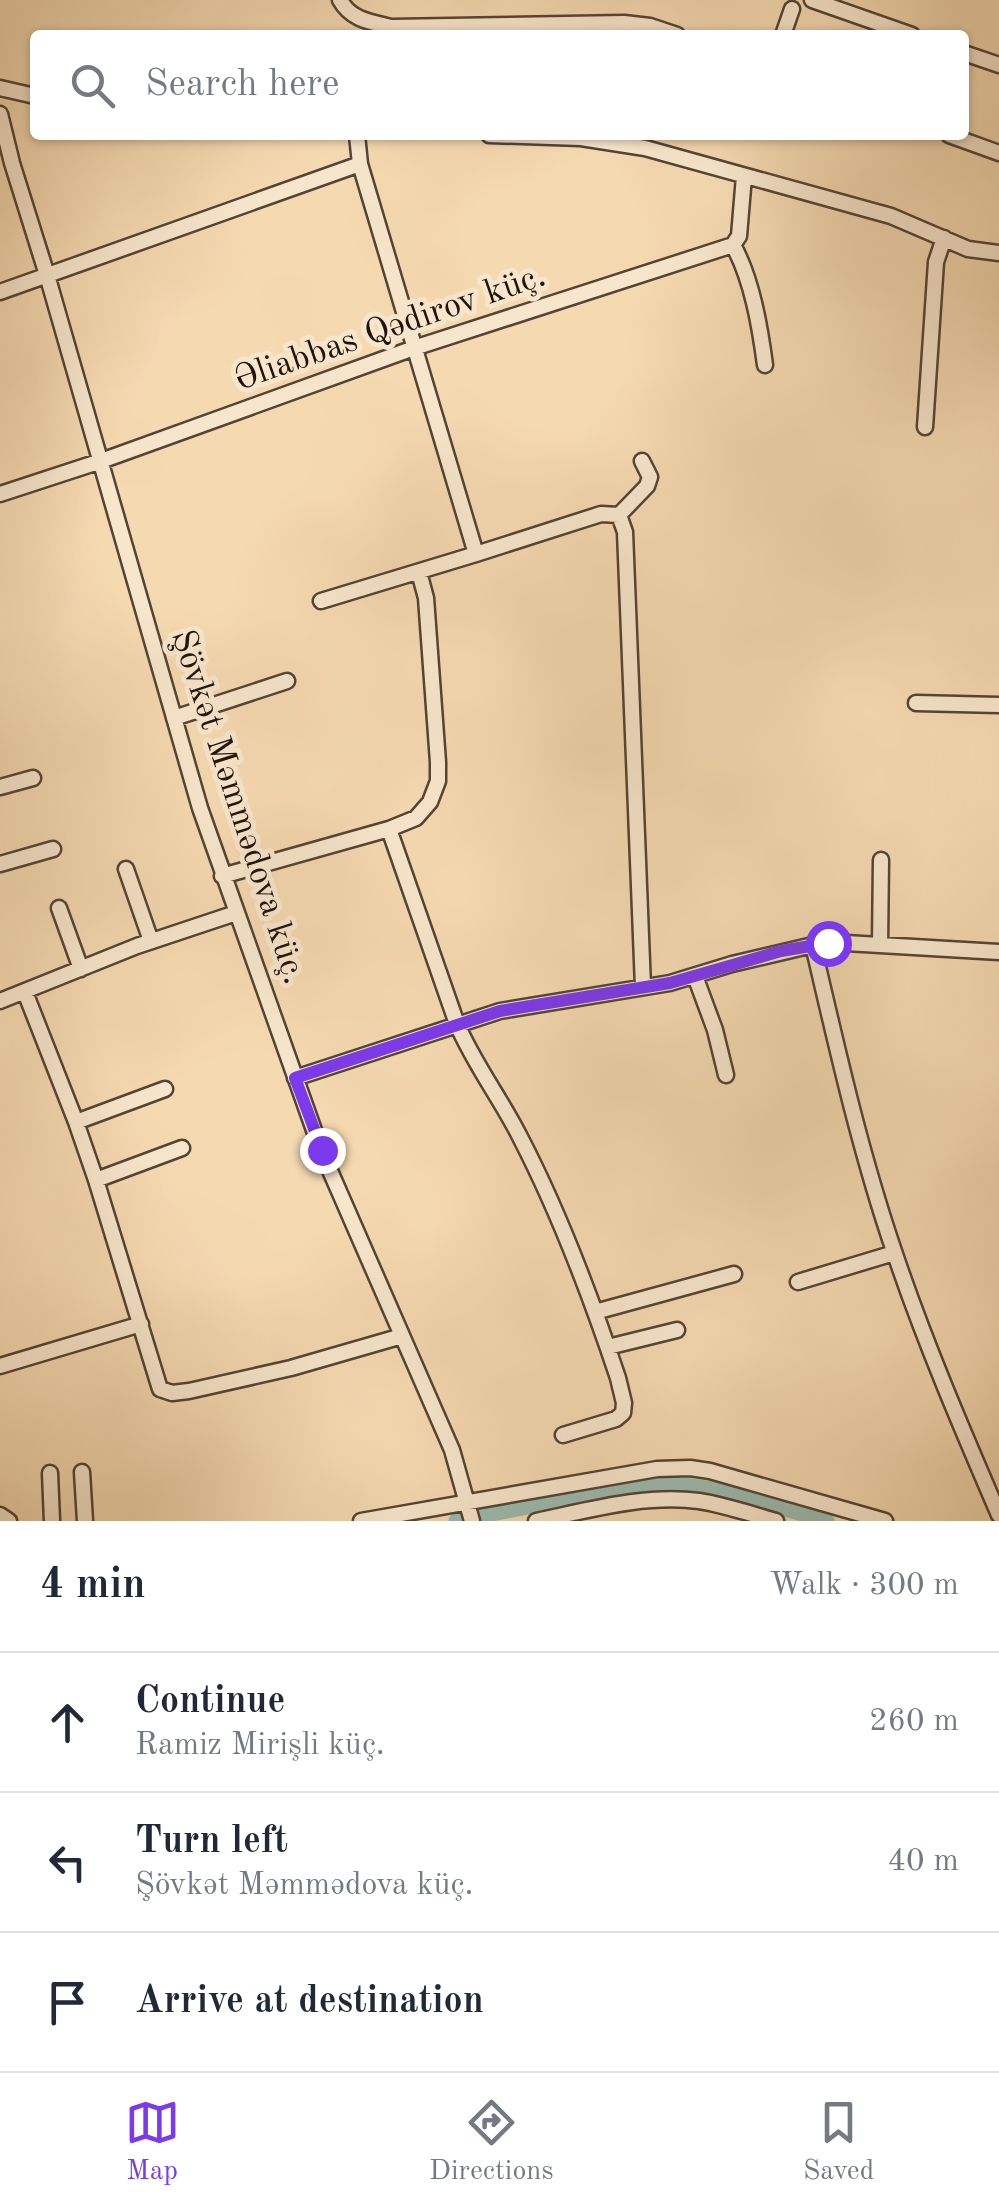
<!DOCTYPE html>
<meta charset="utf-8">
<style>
body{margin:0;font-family:"Old Standard TT",serif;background:#f6f6f7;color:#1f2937}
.stop{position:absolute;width:30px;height:30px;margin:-22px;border:8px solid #7c3aed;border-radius:50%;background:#fff}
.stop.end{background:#7c3aed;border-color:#fff;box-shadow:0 2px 10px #0008}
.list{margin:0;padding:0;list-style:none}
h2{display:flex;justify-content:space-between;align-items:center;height:130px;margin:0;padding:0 40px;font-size:42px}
h2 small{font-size:32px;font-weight:400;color:#747a83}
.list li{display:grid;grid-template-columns:65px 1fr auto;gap:30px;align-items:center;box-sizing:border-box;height:140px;padding:0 40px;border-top:2px solid #e0e1e3}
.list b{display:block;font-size:38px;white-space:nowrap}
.list p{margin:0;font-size:32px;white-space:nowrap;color:#747a83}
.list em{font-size:32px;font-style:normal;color:#747a83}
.icon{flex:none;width:55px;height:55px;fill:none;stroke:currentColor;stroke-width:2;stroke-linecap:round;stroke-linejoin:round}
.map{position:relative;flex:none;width:999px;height:1521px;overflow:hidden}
.search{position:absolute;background:#fff;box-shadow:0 2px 8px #0004;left:30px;right:30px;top:30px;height:110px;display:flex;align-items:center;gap:25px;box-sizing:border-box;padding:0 35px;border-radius:10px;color:#747a83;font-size:38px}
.sheet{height:550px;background:#fff}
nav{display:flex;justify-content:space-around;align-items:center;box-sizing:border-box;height:140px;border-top:2px solid #e0e1e3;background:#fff;font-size:28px;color:#747a83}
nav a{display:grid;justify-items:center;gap:5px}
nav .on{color:#7c3aed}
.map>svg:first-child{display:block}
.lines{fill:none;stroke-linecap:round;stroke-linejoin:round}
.canal{stroke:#9cbaaf;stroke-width:15}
.minor-casing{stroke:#544435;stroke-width:19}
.minor{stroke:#f8e6cc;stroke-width:14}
.route{stroke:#7c3aed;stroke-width:12}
.labels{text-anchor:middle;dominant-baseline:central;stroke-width:10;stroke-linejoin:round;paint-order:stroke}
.street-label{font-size:35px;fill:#1f130c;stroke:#f8e6cc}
</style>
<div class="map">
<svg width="999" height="1521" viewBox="0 0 999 1521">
<rect width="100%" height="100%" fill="#f5d9b1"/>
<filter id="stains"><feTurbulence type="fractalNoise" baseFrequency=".002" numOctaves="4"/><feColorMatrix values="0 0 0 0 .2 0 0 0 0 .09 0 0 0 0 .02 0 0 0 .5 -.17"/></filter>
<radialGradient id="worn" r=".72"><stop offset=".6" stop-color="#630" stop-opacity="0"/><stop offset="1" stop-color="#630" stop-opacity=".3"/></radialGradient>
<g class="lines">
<path class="canal" d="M456 1521 629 1487 661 1485H685L718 1490 827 1521"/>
<g class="minor-casing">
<path id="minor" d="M340 0C351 20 370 22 392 27L624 23 650 26 677 35
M812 0 912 35
M783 35 792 9
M964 53 999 65
M0 88 35 96
M0 114 12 163 47 275 200 808 321 1150 452 1450 472 1521
M357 135 360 164 476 554 601 514 619 515 625 532 643 987
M489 135 581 138 645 148 891 216 968 249 999 253
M949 135 999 153
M733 245C752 279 760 327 765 365
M0 292 360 164
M925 427 936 262 944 238
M0 494 101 461 414 348 733 245 739 236 744 176
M619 515 647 486 650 477 642 461
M321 601 476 554
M916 703 999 705
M174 718 287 681
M0 787 33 778
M389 829 457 1024C474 1064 501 1099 520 1137 560 1214 591 1297 618 1378L624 1403 623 1413 616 1419 563 1435
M0 864 53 849
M126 869 151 941
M222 876 389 829 416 818 430 802 438 781V762L426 598 419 572
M59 908 81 969
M813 945C837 1048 860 1152 895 1254 925 1343 962 1429 999 1515
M880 945 881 860
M695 976 715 1030 726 1075
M25 992 76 1122 96 1180 160 1389 172 1393 189 1391 291 1368 402 1336
M0 1001 137 946 236 913
M295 1078 500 1011 670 983 732 964 813 945 846 943 999 952
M76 1122 165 1089
M96 1180 182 1148
M798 1282 894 1253
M595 1312 734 1274
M608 1347 677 1330
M0 1366 141 1324
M82 1472 85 1521
M50 1473 52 1521
M0 1515 9 1521
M361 1521 657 1469 690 1468 710 1471 885 1521
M536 1521C589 1510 645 1494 699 1501 725 1505 751 1514 776 1521"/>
</g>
<use href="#minor" class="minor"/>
</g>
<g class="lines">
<path class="route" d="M322 1150 295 1078 500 1011 670 983 781 951 828 943"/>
</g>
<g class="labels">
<g class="street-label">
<text transform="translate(390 328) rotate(-19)">Əliabbas Qədirov küç.</text>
<text transform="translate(238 807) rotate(72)">Şövkət Məmmədova küç.</text>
</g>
</g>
<rect width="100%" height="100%" filter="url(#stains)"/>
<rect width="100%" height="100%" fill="url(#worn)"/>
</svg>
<div class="stop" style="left:828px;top:943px"></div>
<div class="stop end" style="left:322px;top:1150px"></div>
<div class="search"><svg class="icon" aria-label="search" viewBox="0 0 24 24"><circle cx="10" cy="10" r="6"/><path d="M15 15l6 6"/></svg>Search here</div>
</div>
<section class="sheet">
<h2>4 min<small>Walk · 300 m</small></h2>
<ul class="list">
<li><svg class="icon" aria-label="ahead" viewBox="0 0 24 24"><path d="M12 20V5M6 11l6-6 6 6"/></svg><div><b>Continue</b><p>Ramiz Mirişli küç.</p></div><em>260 m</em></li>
<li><svg class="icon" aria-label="left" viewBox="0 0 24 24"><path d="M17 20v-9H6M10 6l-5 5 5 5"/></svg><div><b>Turn left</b><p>Şövkət Məmmədova küç.</p></div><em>40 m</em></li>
<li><svg class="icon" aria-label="arrive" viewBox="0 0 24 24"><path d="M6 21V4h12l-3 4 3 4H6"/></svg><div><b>Arrive at destination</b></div></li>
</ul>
</section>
<nav>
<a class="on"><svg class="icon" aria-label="map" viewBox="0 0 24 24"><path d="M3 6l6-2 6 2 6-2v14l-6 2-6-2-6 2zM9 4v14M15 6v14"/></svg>Map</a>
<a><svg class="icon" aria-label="directions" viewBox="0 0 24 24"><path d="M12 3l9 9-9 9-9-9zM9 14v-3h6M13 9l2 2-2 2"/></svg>Directions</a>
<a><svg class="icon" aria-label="saved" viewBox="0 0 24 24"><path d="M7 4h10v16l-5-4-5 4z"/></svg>Saved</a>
</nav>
